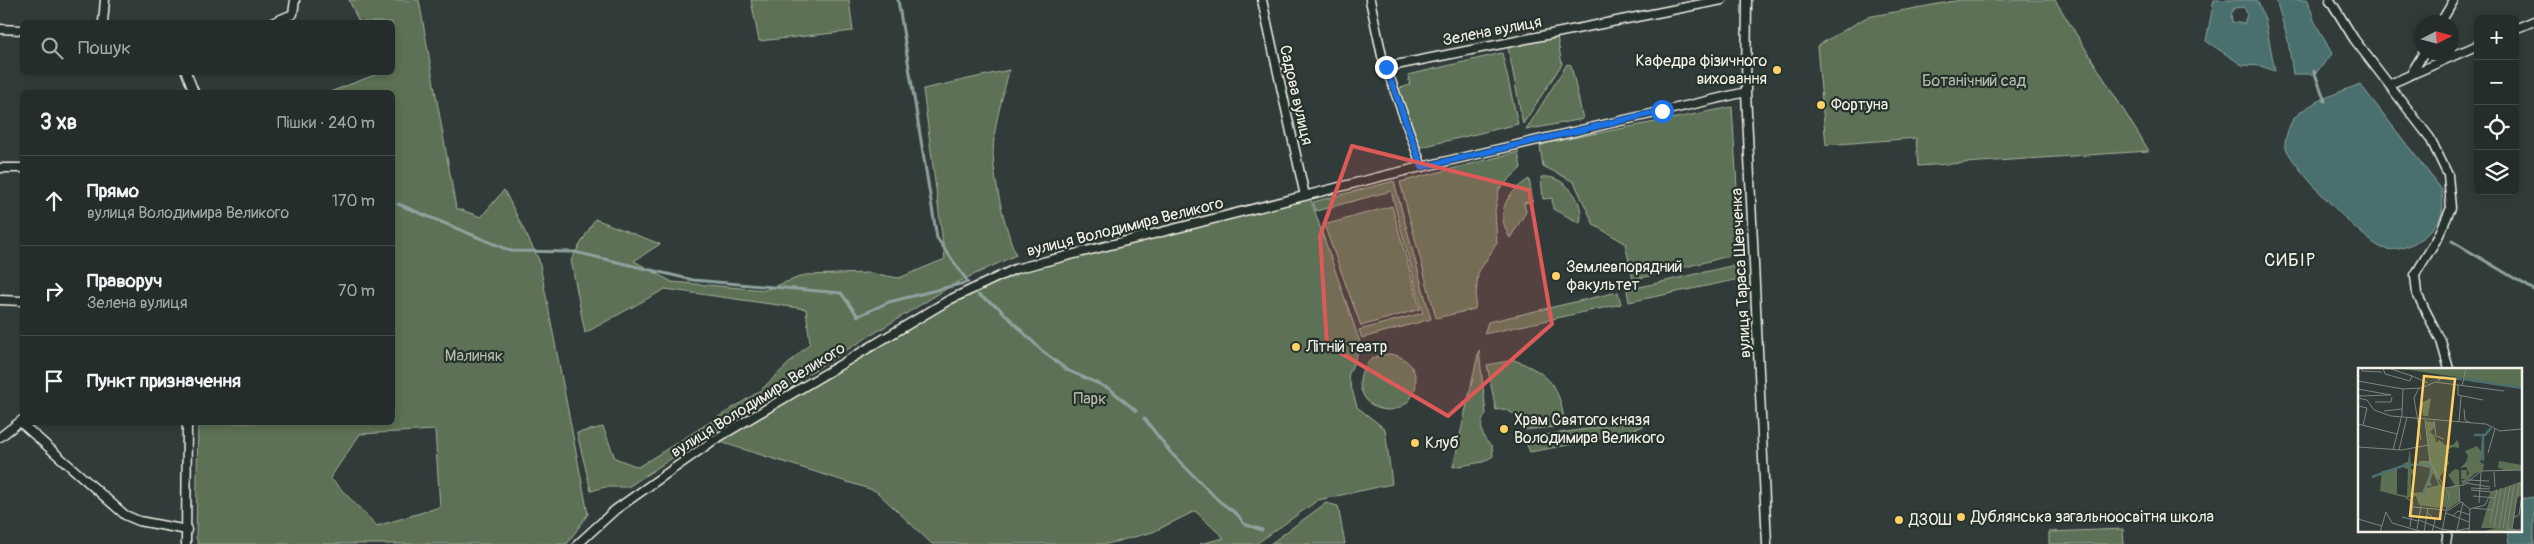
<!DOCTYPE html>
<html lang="uk">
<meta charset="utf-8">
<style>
body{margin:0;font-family:Pangolin,sans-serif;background:#313938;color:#f1f3f6}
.controls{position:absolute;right:15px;top:15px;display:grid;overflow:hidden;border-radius:8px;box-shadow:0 2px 8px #0003}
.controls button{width:45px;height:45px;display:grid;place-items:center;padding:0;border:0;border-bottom:1px solid #424948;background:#252d2c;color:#f1f3f6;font:25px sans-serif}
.compass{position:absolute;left:2414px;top:15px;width:45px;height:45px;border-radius:50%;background:#252d2c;box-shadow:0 2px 8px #0003;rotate:84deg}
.stop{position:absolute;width:15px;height:15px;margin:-11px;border:4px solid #1a73e8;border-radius:50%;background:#fff}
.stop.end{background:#1a73e8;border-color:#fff;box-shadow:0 1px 5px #0008}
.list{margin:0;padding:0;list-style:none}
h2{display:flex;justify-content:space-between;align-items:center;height:65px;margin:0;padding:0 20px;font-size:21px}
h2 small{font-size:16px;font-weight:400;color:#a3a8a9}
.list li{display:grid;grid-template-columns:32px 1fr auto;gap:15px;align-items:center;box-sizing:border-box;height:90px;padding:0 20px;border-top:1px solid #424948}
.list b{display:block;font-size:19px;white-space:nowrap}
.list p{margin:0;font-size:16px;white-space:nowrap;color:#a3a8a9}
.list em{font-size:16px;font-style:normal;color:#a3a8a9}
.icon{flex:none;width:28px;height:28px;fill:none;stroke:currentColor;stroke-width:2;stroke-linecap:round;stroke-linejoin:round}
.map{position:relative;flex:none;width:2534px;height:544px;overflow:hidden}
.search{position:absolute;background:#252d2c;box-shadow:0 2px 8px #0003;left:20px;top:20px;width:375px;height:55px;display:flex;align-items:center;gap:12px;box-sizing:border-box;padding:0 18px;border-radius:8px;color:#a3a8a9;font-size:19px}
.panel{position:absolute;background:#252d2c;box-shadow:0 2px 8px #0003;left:20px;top:90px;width:375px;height:335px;border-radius:8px}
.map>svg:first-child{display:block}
.green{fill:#5c7154;stroke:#a8b19e;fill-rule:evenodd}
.water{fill:#4a6f6e;stroke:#8ea39f;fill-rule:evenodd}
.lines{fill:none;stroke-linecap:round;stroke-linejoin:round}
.stream{stroke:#8ea39f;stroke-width:3}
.street-casing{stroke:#f4f1e8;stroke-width:11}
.street{stroke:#26332d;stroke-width:8}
.route{stroke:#1a73e8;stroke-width:6}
.marked{fill:#de5a58;fill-opacity:0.2;stroke:#de5a58;stroke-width:4;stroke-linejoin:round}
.poi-dot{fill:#ffd166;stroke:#26332d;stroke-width:2}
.labels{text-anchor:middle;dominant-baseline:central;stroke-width:4.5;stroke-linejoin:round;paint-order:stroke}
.street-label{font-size:16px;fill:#f4f1e8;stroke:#26332d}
.poi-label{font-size:16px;fill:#f4f1e8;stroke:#26332d;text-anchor:start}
.park-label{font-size:16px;fill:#b7bead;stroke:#26332d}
.neighbourhood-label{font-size:18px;letter-spacing:1px;fill:#f4f1e8;stroke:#26332d}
.inset-river{fill:none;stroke:#4a6f6e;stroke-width:2.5}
.inset-road{fill:none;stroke:#7f8480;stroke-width:1}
.view{fill:#ffd166;fill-opacity:0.15;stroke:#ffd166;stroke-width:2.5}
.inset-edge{fill:none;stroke:#f4f1e8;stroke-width:2.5}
</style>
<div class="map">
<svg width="2534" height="544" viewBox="0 0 2534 544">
<rect width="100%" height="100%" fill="#313c3a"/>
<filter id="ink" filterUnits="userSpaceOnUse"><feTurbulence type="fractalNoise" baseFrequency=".02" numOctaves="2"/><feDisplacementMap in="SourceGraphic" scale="10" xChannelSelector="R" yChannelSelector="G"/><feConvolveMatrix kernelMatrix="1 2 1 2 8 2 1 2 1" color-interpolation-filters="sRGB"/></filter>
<g filter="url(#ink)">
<path class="green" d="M349 0H419L456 208 481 217 504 190 539 260 588 514 567 544H198L196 537 198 423 392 422V92H330L380 73 392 72V22H359ZM435 430 440 507 377 526 330 478 360 434Z
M751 0H849L853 31 759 41Z
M1960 0H2055L2149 151 1918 166 1916 138 1826 145 1817 46 1867 17Z
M1557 37 1562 64 1523 124 1508 47Z
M1502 53 1518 124 1417 148 1397 89 1410 85 1408 75Z
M1567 64 1571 65 1583 119 1526 130Z
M1009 70C1003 97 993 126 993 154 994 182 1005 229 1016 255L956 283 692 445 628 487H605L591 491 577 433 603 427 615 458 638 467 760 391 810 343 806 309 665 289 585 333 571 260 595 219 660 244 634 261 672 282 765 290 805 275 869 273 899 278 945 259 923 89Z
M1732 107 1741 253 1633 280 1625 243 1594 225 1574 182 1543 166 1540 146 1547 143Z
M1518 152 1521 168 1499 189 1495 211 1497 243 1478 273 1475 309 1436 318 1400 182Z
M1541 177C1564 174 1586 201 1580 223L1553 209 1552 198 1543 199Z
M1529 179 1533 201 1524 203 1526 212 1510 238C1494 212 1507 193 1529 179Z
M1394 181 1431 319 1362 338 1359 330 1423 313 1391 191 1316 211 1313 202Z
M1309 195 1361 345 1348 376 1357 407 1385 429 1392 484 1318 500 1256 544H1200L1224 538 1195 511 1153 532 1107 544H932L876 491 714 440 949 300 1015 269Z
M1392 206 1420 309 1361 326 1324 225Z
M1739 264 1740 279 1629 302 1627 290Z
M1618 292 1621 304 1484 334 1488 322Z
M1479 350 1486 414C1478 424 1481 439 1492 446L1493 456 1483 462 1453 467Z
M1360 382a28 28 0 1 1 56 0a28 28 0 1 1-56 0Z
M1514 360C1551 374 1560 387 1565 426L1523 430 1518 416 1504 409 1496 410 1487 365Z
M1643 416 1644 426 1611 437 1530 452 1524 438 1608 426Z
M1326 503 1338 506 1345 544H1270Z
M2123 529 2124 544H2049V532Z"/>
<path class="water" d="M2214 0H2257L2265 19 2275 71 2261 66 2242 65 2206 41ZM2244 7 2247 14 2244 24 2232 22 2231 14 2234 8Z
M2276 0H2308L2314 20 2332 54 2315 74H2293L2288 40Z
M2360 84 2442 190C2442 197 2444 206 2442 213 2436 233 2403 256 2382 248 2364 241 2286 162 2285 144 2285 139 2288 130 2290 125 2298 105 2341 92 2360 84Z
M2534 497V544H2509L2507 530H2520V499Z"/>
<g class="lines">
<path class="stream" d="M2314 71 2325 101
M398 204 511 251 575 252 693 280 841 293 858 316 889 302 968 282 937 238 898 0
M2452 241 2534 290
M978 295 998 307 1041 350 1067 370 1110 389 1136 411
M1144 418 1171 453 1219 501 1238 515 1244 524 1262 530"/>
<g class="street-casing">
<path id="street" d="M1262 0 1305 196
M1370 0 1382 56 1422 167
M1747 0 1746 92 1767 544
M2330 0 2354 39 2430 138 2448 175 2451 208 2438 237 2415 275 2417 294 2441 341 2449 369
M103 22 105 0
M274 22 293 14 295 0
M2441 22 2454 0
M0 29 22 30
M2515 29 2534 21
M1386 67 1722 0
M186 72 194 92
M2411 74 2424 52
M2390 84 2478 45
M0 168H22
M0 300 22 301
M20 422 125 515 139 521 187 530
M0 437 22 420
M186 544 187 422
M578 544 615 510 714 440 949 300 1015 269 1387 175 1746 92
M2446 544 2448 530"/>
</g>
<use href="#street" class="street"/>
</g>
</g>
<g class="lines" filter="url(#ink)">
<path class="route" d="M1386 67 1422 167 1662 111"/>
</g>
<path class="marked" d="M1352 146 1529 190 1552 324 1448 416 1327 345 1320 236Z"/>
<g class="poi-dot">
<circle cx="1777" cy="70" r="5"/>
<circle cx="1821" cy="105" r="5"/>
<circle cx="1556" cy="276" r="5"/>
<circle cx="1296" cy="347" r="5"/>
<circle cx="1504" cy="429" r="5"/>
<circle cx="1415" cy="443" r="5"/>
<circle cx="1961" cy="517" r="5"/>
<circle cx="1899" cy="520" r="5"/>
</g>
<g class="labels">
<g class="street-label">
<text transform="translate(1492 31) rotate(-11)">Зелена вулиця</text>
<text transform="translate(1296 95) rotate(77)">Садова вулиця</text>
<text transform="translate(1125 227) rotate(-14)">вулиця Володимира Великого</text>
<text transform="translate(1741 273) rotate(-93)">вулиця Тараса Шевченка</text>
<text transform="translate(758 400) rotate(-32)">вулиця Володимира Великого</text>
</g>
<g class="poi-label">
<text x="1767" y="61" text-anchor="end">Кафедра фізичного<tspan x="1767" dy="18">виховання</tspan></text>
<text x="1831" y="105">Фортуна</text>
<text x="1566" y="267">Землевпорядний<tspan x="1566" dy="18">факультет</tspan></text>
<text x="1306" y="347">Літній театр</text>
<text x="1514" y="420">Храм Святого князя<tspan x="1514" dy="18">Володимира Великого</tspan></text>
<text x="1425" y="443">Клуб</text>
<text x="1971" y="517">Дублянська загальноосвітня школа</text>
<text x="1909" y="520">ДЗОШ</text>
</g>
<g class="park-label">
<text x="1974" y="81">Ботанічний сад</text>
<text x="474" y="356">Малиняк</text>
<text x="1090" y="399">Парк</text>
</g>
<g class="neighbourhood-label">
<text x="2290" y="260">СИБІР</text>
</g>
</g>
<g transform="translate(2358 368)">
<rect width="164" height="164" fill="#313c3a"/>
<path d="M38 0H164V21L99 9ZM73 30 70 48H65L63 35ZM68 53 77 54V59L72 64 77 68 78 75 81 72 87 77H95L99 72 101 76V80L95 79 89 82 92 85H87L91 95 80 112 90 127 88 139 82 140 61 137 58 128 49 130 22 123 24 103 39 100V126L49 128 50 101 46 100V95L50 94 52 80 53 101H58V106L53 107V125L66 124 65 121 81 117 75 105 72 113 74 118 67 117 71 113 72 100 62 98 61 93H72ZM124 72 125 88 122 94 126 96 125 102 116 106 105 117 103 113 108 111H103V102H109V109L111 105 108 99 102 100 108 94 110 88 107 83 119 78 123 83ZM141 93 164 97V102L135 103 147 101 140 100ZM97 101 101 102 102 133 89 142 91 129 87 121 97 117 90 107ZM164 113V127L159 130 154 161 164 164H123L138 160H123L134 124Z" fill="#5c7154"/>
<path class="inset-river" d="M105 11 164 20M80 13 83 9 104 11M116 67H127L133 60M125 67V93M14 109 47 97 73 96 74 103 65 127"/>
<path class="inset-road" d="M4 0V3L24 4M25 0 27 6 52 13 54 8 70 15M30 0 54 8M0 13 45 21 64 20 77 14 146 23M100 17V27L125 32M104 18 108 0M61 20 56 30 63 72M0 21 33 27M0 28 33 27M0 30 9 32 16 42 33 48 128 56 142 63 164 61M17 34H33L34 29M0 38 9 40 5 57M106 41 107 52 113 55M26 43 44 41M44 47 45 21M67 52 72 94 91 127 84 164M76 53 78 68 86 71M101 54 103 28M0 56 39 66M0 79 44 82 70 77M35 82 44 47M41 82 49 49M130 85 137 61M136 104 137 119M110 112 131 113M108 115 132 119M101 119 102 134M87 120 106 117 123 103 164 102M113 120 132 121M113 122 134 124M115 128 138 130M48 130 55 134 52 159M121 135 123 104M55 139 88 142M115 140 135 142M112 141 127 137 133 125 139 122M89 143 103 134 112 141M28 144 34 155 65 164M69 144 77 152 74 164M88 145 111 154M95 148 100 143 112 147M44 149 60 153M155 150 161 147 164 128M0 151 24 158M61 152 83 161 97 163 112 160M132 155 139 122M136 159 143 120M141 160 148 119M145 160 152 118M59 161 63 138M148 161 164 162M149 161 156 117M154 161 161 115M99 162 105 134M22 164 28 144M66 164 70 140M111 164 112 141"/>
<path class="view" d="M66 8 97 11 82 151 52 148Z"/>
<rect width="164" height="164" class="inset-edge"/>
</g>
</svg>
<div class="controls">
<button>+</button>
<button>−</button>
<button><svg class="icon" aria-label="locate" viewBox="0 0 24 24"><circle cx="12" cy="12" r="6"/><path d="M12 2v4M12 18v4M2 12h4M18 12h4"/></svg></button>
<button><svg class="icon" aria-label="layers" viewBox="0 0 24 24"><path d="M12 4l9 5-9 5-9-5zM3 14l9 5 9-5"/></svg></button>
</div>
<svg class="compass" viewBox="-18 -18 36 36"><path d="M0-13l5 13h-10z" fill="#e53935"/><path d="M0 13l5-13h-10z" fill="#a3a8a9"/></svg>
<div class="stop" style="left:1662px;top:111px"></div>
<div class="stop end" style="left:1386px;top:67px"></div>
<div class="search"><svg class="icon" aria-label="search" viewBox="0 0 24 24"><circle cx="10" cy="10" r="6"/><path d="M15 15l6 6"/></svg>Пошук</div>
<section class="panel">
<h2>3 хв<small>Пішки · 240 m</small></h2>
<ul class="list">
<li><svg class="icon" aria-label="ahead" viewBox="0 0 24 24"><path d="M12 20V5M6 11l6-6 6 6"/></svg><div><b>Прямо</b><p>вулиця Володимира Великого</p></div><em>170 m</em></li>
<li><svg class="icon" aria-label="right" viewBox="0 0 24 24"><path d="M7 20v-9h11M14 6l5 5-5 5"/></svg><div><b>Праворуч</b><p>Зелена вулиця</p></div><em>70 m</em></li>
<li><svg class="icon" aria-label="arrive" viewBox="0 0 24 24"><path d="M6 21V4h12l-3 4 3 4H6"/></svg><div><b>Пункт призначення</b></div></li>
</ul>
</section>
</div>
